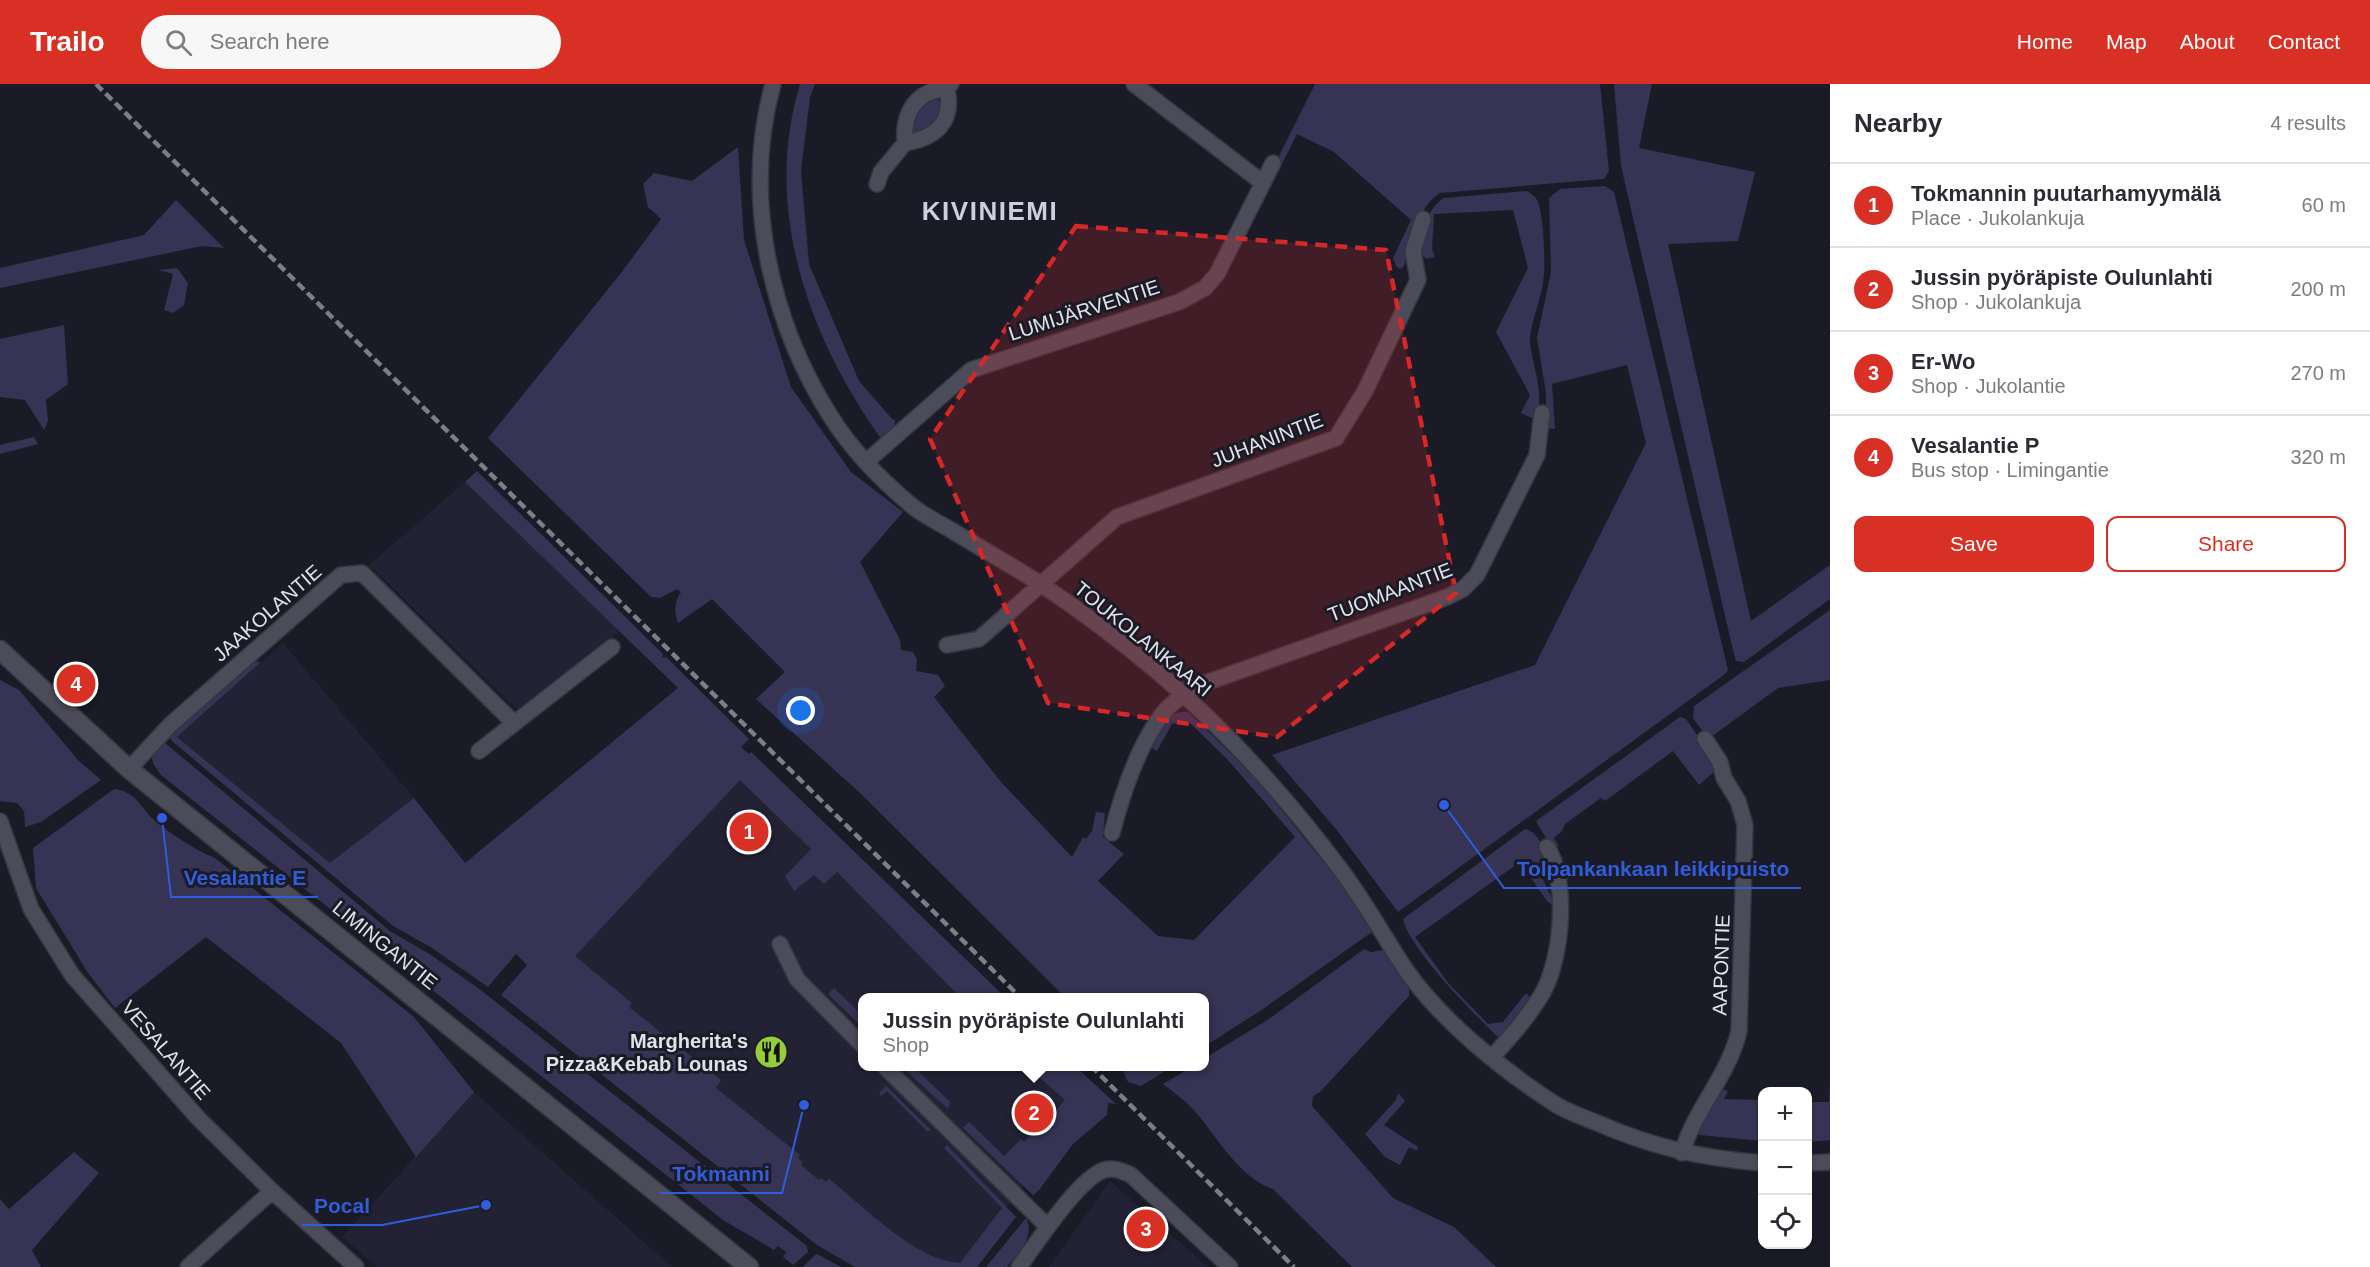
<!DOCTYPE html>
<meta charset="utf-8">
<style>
body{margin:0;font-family:Arial,sans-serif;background:#f7f7f7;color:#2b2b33}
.controls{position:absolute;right:18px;bottom:18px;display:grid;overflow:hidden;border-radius:12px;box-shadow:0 2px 4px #0004}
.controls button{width:54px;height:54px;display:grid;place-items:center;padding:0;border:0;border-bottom:2px solid #e1e1e2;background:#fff;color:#2b2b33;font:30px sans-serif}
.you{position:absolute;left:801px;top:627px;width:21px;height:21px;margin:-15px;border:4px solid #fff;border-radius:50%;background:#1a73e8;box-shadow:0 0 0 9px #1a73e833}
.badge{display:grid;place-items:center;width:39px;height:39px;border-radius:50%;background:#d93025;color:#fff;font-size:20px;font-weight:700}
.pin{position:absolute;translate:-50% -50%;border:3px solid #fff;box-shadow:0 2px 6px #0006}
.popup{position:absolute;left:858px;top:909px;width:351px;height:78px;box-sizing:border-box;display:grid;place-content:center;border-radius:12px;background:#fff;filter:drop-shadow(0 2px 4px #0005);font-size:20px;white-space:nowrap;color:#7c7c81}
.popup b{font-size:22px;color:#2b2b33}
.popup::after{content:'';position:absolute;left:50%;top:100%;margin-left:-12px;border:12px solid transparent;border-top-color:#fff}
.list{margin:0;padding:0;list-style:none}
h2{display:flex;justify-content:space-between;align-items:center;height:78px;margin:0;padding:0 24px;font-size:26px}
h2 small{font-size:20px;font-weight:400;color:#7c7c81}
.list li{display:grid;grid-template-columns:39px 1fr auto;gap:18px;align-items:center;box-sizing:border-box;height:84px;padding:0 24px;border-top:2px solid #e1e1e2}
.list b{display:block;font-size:22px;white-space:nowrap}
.list p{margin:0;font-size:20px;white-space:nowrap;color:#7c7c81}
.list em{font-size:20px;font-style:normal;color:#7c7c81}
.actions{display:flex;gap:12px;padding:18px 24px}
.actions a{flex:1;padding:14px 0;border:2px solid #d93025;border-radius:12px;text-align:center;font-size:21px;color:#d93025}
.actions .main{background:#d93025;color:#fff}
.icon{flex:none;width:33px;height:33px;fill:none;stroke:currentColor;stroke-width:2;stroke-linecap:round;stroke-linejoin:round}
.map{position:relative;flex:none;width:1830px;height:1183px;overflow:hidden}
header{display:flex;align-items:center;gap:36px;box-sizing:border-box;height:84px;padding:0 30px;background:#d93025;color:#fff}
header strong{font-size:28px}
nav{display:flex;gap:33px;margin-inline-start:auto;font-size:21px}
.search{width:420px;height:54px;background:#f7f7f7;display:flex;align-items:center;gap:15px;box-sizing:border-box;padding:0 21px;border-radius:33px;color:#7c7c81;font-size:22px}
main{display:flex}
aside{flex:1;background:#fff}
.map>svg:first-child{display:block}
.built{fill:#232234}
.green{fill:#363354}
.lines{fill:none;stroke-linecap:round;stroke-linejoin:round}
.street-casing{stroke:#36363f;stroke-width:18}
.secondary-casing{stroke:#36363f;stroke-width:21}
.street{stroke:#4c4b5a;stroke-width:15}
.secondary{stroke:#4c4b5a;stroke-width:18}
.rail{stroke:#7e7e88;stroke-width:4.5;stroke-dasharray:9 4.5;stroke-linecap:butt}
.marked{fill:#d62828;fill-opacity:0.2;stroke:#d62828;stroke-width:4.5;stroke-dasharray:12 8;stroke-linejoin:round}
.labels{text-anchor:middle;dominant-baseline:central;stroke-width:6;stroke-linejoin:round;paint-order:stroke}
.street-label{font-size:20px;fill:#e1e1e9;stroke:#1b1b27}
.poi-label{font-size:20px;font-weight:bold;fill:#e1e1e9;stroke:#1b1b27;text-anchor:end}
.district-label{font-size:26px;font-weight:bold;letter-spacing:1.5px;fill:#cecedf;stroke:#1b1b27}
.leader{fill:none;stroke:#315dda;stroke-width:2}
.callout-dot{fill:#315dda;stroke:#1b1b27;stroke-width:2}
.callout-label{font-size:21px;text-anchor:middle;font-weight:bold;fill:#315dda;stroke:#1b1b27;stroke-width:6;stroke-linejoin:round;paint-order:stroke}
</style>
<header>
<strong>Trailo</strong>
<div class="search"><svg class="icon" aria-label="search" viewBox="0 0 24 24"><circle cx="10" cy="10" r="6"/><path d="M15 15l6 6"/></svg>Search here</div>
<nav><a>Home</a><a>Map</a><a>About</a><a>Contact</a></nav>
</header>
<main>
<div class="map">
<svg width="1830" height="1183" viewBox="0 0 1830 1183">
<rect width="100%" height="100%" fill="#1b1b27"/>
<path class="built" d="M465 398 620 547 520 628 369 481Z
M283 559 414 714 330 779 177 653Z
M735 680 971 913 863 914V982L1042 983 1076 1017 1022 1103 961 1183 860 1164 538 890Z
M474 1008 672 1183H377L342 1153Z
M1110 1097 1208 1183H1049Z"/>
<path class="green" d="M800 0H815L810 13 801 87 809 180 859 297 893 336 895 335V344L882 356C809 254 762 125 800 0Z
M1315 0H1600L1609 87 1604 95 1440 109C1418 122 1410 159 1404 182L1400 185 1396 182 1393 174 1411 136 1334 68 1297 50 1276 92 1274 91 1272 86Z
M1614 0H1652L1639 64 1755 88 1738 157 1668 160 1751 537 1830 481V515L1744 578 1736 577 1732 562 1621 82Z
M935 14 942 18 944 25 928 48 913 51 909 39 926 16Z
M738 63 744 156 791 303 851 388 903 428 860 478 900 556 901 566 913 568 917 576 916 587 938 591 945 602 934 613 1001 698 1072 773 1083 753 1086 755 1092 747 1096 728 1105 729 1103 753 1124 770 1098 797 1158 852 1194 856 1295 753 1227 675 1188 637 1172 640 1157 667 1152 664C1162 646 1166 626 1188 628L1253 691 1373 839 1372 848 1263 925 1205 962V914L1065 913 860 709 756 615 785 588 712 515 678 539C674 526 674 519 681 508L677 505 660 514 651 513 488 354 621 189 661 135 648 123 643 100 654 89 692 97Z
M1605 102 1614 108 1728 586 1725 590 1398 828 1336 745 1272 671 1535 581 1646 359 1627 281 1552 300 1555 345 1546 344V309L1537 254 1551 188 1549 114 1560 105Z
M1527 107C1531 110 1535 112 1537 116 1544 129 1546 184 1543 199 1540 218 1532 235 1530 254 1529 274 1550 320 1532 334L1521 329 1530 311 1496 248 1528 184 1513 126 1434 130 1432 165 1435 173 1426 175 1420 168C1424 148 1425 126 1444 114Z
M176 116 224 164 202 162 0 204V184L144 151Z
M177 184 188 199 184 221 173 229 164 226 173 190 158 186Z
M64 241 68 300 46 316 48 337 44 346 25 316 0 313V255Z
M34 353 38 360 0 370V361Z
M477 387 663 570 662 574 666 573 749 655 741 663 749 670 751 668 1005 913H960L837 788 824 800 814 791 794 807 785 792 811 765 740 696 575 872 632 919 629 923 721 996 716 1004 800 1071 798 1074 803 1078 801 1081 819 1096 821 1094 826 1098 829 1095C864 1122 914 1176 960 1179L1002 1124 944 1064 947 1061 1016 1133 977 1183H855L817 1161 501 911 527 881 516 870 488 903 432 864 393 842 172 657 168 651 252 577 261 578 177 653 330 779 414 714 465 779 678 604 465 398Z
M1830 526V596L1778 604 1711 653 1706 652 1693 634 1694 622Z
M0 596 19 606 78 676 101 696 41 738 25 743 24 727 17 719 0 717Z
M1680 633 1686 635 1716 678 1717 685 1699 701 1673 667 1605 717 1601 714 1565 740 1562 747 1554 754 1559 762 1552 764 1536 737Z
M164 658 390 847 431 871 478 904 807 1162 808 1168 793 1181 783 1173 786 1168 778 1162 774 1166 723 1136 161 691 153 679 151 670Z
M114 705C137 708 139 722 154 736 172 751 194 765 215 774L414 933 474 1008 416 1073 341 959 206 853 115 924 88 889 36 804 33 764Z
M1525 745C1538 748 1543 763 1547 774L1538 785 1553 817 1551 820 1547 817 1520 778 1415 853 1449 900 1488 940 1503 938 1526 909 1532 915 1500 955C1476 932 1409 865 1403 835Z
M1364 865 1371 868 1383 866 1409 904V912L1320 1008 1313 1012 1312 1022 1393 1114 1454 1143 1496 1183H1352L1273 1105C1237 1093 1216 1050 1192 1024 1183 1015 1173 1008 1163 1000L1192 983 1205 982V974L1269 935Z
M834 904 863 932V944L828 910Z
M902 983H914L950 1018 948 1025Z
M1028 983H1076L1116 1020 1108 1019 1107 1031 1073 1060 1039 1106 1033 1111 963 1044 969 1038 1004 1072 1021 1055 1024 1058 1044 1036 1046 1038 1065 1016Z
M1121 983H1172L1141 1002 1128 998Z
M1830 996V1056L1808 1058V1018H1829Z
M886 1002 931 1046 928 1048 887 1007 881 1012 879 1009Z
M1722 1005 1728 1007 1724 1015 1762 1016V1057L1699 1051 1700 1040Z
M1398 1009 1405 1017 1384 1041 1418 1063 1417 1067 1409 1063 1400 1081 1385 1073 1365 1050 1396 1016Z
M74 1068 99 1089 32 1166 41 1183H0V1115L9 1125Z
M1026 1134C1035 1154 1019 1168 1007 1183H986Z
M816 1170 819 1171 841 1183H803Z"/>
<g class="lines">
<g class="street-casing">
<path id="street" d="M773 0C742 112 770 237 831 333 852 366 881 396 911 421 922 431 938 438 951 446 980 464 1010 480 1039 499 1080 526 1122 558 1159 589 1227 647 1288 715 1341 786 1365 818 1384 853 1406 886 1441 936 1501 985 1552 1018 1564 1027 1581 1032 1595 1038 1652 1063 1700 1074 1762 1079
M1134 0 1263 99
M947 5C954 38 936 54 905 59 903 38 909 17 930 8 939 4 946 7 951 0
M877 100 881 88 905 59
M866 378 971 286 1179 218 1205 204 1217 190 1273 79
M947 561 979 555 1117 433 1336 354 1365 307 1418 196 1413 167 1423 135
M479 667 612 563
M129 685 171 640 341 491 362 489 514 639
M0 737 31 825 72 891 198 1034 272 1107 356 1183
M1112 749C1122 711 1140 656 1166 626 1174 616 1189 608 1200 601L1447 513 1463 505 1477 491 1537 371 1542 329
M780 860 797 895 863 962
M1491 974C1509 955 1529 932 1542 910 1562 876 1569 796 1547 763
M884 982 1048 1143
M1682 1069C1694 1026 1729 991 1739 947L1745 741 1738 717 1724 694 1720 678 1705 655
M1808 1079 1830 1078
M188 1183 272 1107
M1019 1183C1036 1160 1078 1095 1104 1086 1114 1083 1122 1087 1131 1091L1230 1183"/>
</g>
<g class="secondary-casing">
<path id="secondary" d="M0 566 129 685 749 1183"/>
</g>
<use href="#street" class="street"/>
<use href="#secondary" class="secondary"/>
<path class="rail" d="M96 0 1021 914
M1091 982 1294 1183"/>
</g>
<path class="marked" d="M1076 142 1386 166 1456 509 1277 653 1048 619 930 355Z"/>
<defs>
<g id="restaurant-disc" transform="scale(1.725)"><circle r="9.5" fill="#96cc39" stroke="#1b1b27"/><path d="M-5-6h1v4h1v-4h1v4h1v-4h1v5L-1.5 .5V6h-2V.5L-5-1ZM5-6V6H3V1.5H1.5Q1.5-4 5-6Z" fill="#111"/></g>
</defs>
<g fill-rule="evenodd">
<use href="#restaurant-disc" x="771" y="968"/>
</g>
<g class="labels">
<g class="street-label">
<text transform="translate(1084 226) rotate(-18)">LUMIJÄRVENTIE</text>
<text transform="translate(1267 356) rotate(-21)">JUHANINTIE</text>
<text transform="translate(1390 508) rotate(-21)">TUOMAANTIE</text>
<text transform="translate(267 529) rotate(-41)">JAAKOLANTIE</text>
<text transform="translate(1143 555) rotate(39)">TOUKOLANKAARI</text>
<text transform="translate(385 861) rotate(39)">LIMINGANTIE</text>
<text transform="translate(1721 881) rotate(-88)">AAPONTIE</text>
<text transform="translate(166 966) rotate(49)">VESALANTIE</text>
</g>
<g class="poi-label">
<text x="748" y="957">Margherita's<tspan x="748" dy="23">Pizza&amp;Kebab Lounas</tspan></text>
</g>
<g class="district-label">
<text x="990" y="127">KIVINIEMI</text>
</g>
</g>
<path class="leader" d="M1444 721L1504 804H1801M162 734L171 813H318M804 1021L782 1109H660M486 1121L382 1141H302"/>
<g class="callout-dot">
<circle cx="1444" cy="721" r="6"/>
<circle cx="162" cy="734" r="6"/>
<circle cx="804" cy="1021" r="6"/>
<circle cx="486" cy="1121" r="6"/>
</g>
<g class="callout-label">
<text x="1653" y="792">Tolpankankaan leikkipuisto</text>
<text x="245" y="801">Vesalantie E</text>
<text x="721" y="1097">Tokmanni</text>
<text x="342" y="1129">Pocal</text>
</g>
</svg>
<div class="controls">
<button>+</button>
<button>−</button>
<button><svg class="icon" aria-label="locate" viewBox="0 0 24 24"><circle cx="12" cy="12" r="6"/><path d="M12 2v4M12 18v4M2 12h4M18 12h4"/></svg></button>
</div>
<div class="you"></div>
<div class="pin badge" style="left:749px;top:748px">1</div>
<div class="pin badge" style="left:1034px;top:1029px">2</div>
<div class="popup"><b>Jussin pyöräpiste Oulunlahti</b>Shop</div>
<div class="pin badge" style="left:1146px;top:1145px">3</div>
<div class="pin badge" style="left:76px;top:600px">4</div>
</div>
<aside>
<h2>Nearby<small>4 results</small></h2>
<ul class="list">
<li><span class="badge">1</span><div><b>Tokmannin puutarhamyymälä</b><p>Place · Jukolankuja</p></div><em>60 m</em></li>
<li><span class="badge">2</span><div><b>Jussin pyöräpiste Oulunlahti</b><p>Shop · Jukolankuja</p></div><em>200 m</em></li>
<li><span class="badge">3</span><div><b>Er-Wo</b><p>Shop · Jukolantie</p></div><em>270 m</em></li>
<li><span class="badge">4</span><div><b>Vesalantie P</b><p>Bus stop · Limingantie</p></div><em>320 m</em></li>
</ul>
<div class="actions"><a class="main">Save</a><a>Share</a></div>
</aside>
</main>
